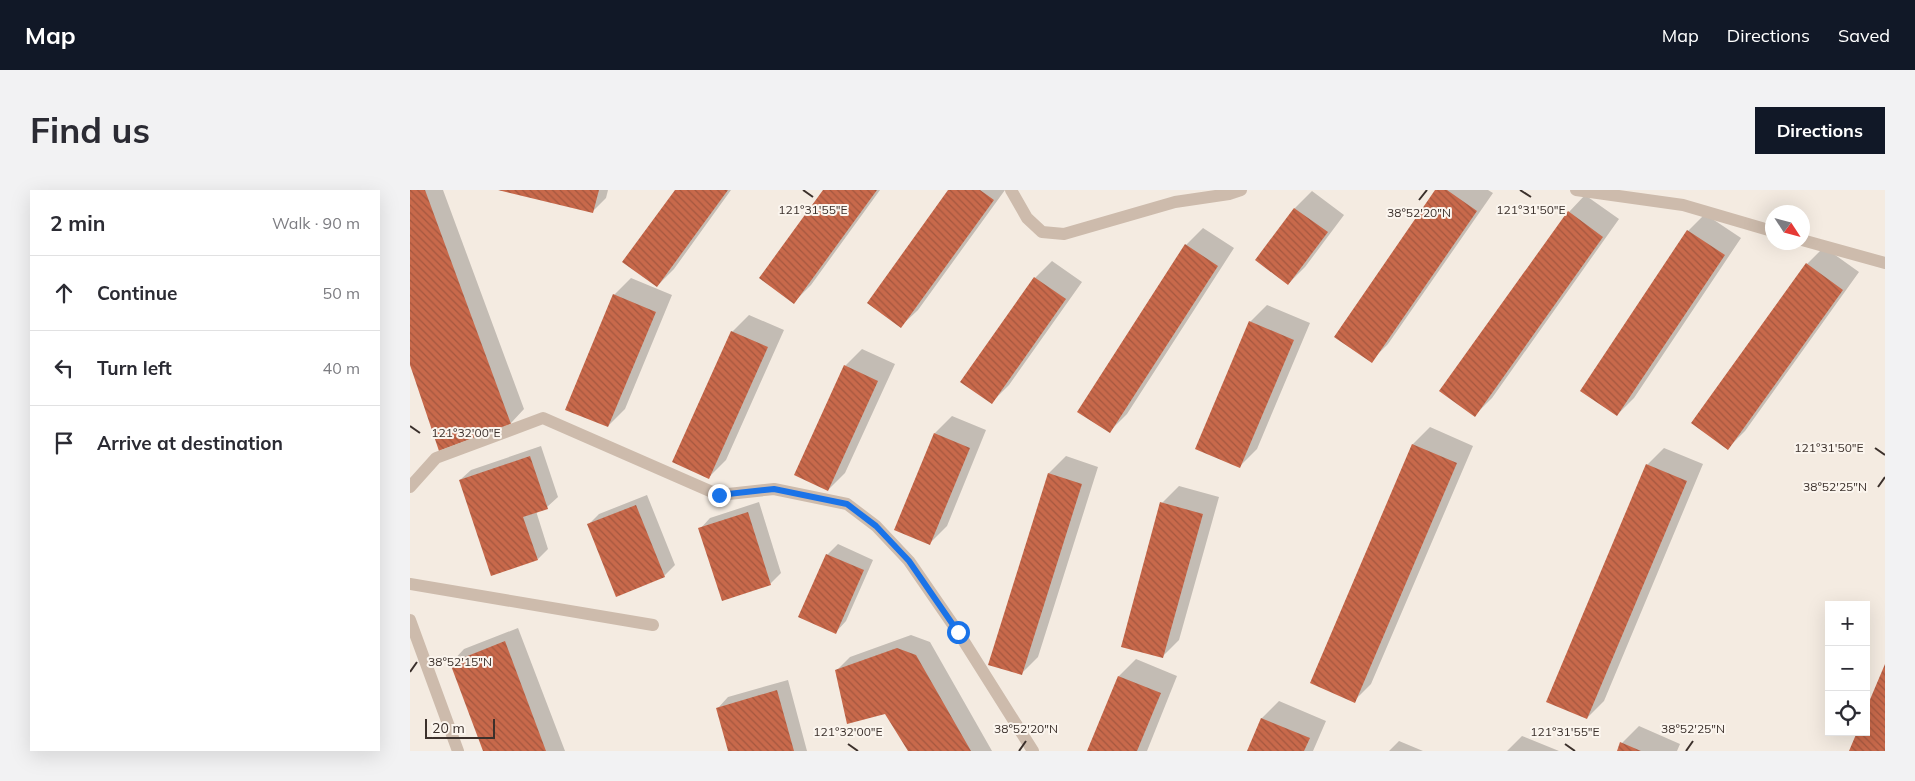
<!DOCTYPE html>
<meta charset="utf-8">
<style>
body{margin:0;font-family:Mulish,sans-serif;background:#f2f2f3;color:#2b2b33}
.controls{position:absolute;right:15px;bottom:15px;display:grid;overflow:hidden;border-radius:0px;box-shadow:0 5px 20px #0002}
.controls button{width:45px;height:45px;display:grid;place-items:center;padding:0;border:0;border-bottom:1px solid #e1e1e2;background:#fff;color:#2b2b33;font:25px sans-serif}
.compass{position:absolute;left:1355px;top:15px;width:45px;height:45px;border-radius:50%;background:#fff;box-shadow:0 5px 20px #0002;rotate:126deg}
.scale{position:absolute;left:15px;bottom:12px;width:70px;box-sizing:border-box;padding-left:5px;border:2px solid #3b302b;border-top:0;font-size:14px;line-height:18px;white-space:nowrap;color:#3b302b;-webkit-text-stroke:4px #fbf5ee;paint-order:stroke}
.stop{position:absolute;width:15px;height:15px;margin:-11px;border:4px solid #1a73e8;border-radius:50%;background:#fff}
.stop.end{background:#1a73e8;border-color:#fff;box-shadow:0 1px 5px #0008}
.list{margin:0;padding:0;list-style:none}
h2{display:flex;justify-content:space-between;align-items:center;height:65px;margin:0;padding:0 20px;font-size:21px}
h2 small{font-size:16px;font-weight:400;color:#7c7c81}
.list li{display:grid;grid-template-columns:32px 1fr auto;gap:15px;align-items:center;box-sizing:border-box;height:75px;padding:0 20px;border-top:1px solid #e1e1e2}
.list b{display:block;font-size:19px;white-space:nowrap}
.list em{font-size:16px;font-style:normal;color:#7c7c81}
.icon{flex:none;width:28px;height:28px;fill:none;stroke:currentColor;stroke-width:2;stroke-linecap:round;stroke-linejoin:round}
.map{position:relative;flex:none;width:1475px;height:561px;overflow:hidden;border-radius:0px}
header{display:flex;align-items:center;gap:30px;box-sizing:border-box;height:70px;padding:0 25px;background:#111827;color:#fff}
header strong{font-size:24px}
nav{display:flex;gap:28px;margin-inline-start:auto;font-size:18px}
.intro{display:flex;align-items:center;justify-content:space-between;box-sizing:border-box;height:120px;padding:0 30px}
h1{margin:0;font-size:35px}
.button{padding:12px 22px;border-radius:0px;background:#111827;color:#fff;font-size:18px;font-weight:700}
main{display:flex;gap:30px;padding:0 30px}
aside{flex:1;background:#fff;border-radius:0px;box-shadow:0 5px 20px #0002}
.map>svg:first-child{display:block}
.shadow{fill:#0003}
.building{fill:url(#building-back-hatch)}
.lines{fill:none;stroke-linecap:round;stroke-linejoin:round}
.lane{stroke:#cdbbac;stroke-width:12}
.street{stroke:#cdbbac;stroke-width:12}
.route{stroke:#1a73e8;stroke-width:6}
.ticks{fill:none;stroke:#3b302b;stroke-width:2}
.ticks-label{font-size:12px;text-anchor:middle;fill:#3b302b;stroke:#fbf5ee;stroke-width:4;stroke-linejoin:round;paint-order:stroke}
</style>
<header>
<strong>Map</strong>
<nav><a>Map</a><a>Directions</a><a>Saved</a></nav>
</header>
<div class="intro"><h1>Find us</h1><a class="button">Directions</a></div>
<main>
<aside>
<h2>2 min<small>Walk · 90 m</small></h2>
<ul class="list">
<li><svg class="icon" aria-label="ahead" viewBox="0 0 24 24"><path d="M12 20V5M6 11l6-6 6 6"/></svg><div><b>Continue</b></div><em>50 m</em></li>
<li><svg class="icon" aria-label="left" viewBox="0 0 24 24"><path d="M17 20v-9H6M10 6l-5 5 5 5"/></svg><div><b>Turn left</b></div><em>40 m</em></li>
<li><svg class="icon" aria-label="arrive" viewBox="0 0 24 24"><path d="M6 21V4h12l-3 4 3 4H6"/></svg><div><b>Arrive at destination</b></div></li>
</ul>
</aside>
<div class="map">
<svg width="1475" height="561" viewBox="0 0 1475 561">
<defs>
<pattern id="building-back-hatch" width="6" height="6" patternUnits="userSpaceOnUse" patternTransform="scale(1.25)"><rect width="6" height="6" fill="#c8694b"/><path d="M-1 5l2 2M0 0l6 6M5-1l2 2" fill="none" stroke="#a4573f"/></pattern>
</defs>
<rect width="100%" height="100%" fill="#f4ebe1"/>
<path class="shadow" d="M0 0H33L114 219 101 233 30 259 0 171Z
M90 0H198L196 8 183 21Z
M266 0H321L264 79 247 96Z
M415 0H470L401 95 384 112Z
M540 0H595L508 120 491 136Z
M1027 0H1078L1083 3 978 154 961 171Z
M902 1 934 25 895 77 878 94 846 70 885 18Z
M1175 5 1209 29 1082 208 1065 225 1159 22Z
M1295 24 1331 48 1224 208 1207 225 1171 201 1278 41Z
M793 38 824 58 717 224 700 241 776 55Z
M1414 57 1449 82 1335 241 1318 258 1397 74Z
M642 71 672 92 599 195 582 212 625 88Z
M221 88 262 105 215 219 198 236 204 105Z
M857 115 900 133 847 259 830 276 840 132Z
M339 125 374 140 316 270 299 287 322 142Z
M452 159 485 174 435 283 418 300 435 176Z
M542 226 576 240 537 336 520 353 525 243Z
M1020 237 1063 256 961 494 944 511 902 493 1003 254Z
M131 256 148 307 137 317 126 321 138 359 128 369 50 290 61 280Z
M1254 258 1293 274 1194 511 1177 528 1237 275Z
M656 266 688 277 628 467 611 484 579 474 639 283Z
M769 296 809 307 769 450 752 467V313Z
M237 305 265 375 254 386 178 335 189 324Z
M349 312 371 383 360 394 290 339 300 328Z
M428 354 463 370 436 431 426 442 417 365Z
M108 438 155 561H75L41 473 54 459Z
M501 445 520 452 582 561H500L476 522 426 481 440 467Z
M726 469 767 486 737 561H679L709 486Z
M378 490 397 561H320L308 518 318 507Z
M869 511 916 531 903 561H838L852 528Z
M1229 536 1270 554 1267 561H1208L1212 553Z
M1112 546 1149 561H1097Z
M989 551 1013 561H979Z"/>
<path class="building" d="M0 0H15L101 234 29 261 0 175Z
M88 0H189L183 23Z
M265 0H318L247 97 212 72Z
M413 0H467L384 114 349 88Z
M538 0H570L584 10 491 138 457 113Z
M1025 0H1037L1067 21 962 173 924 147Z
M884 18 918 42 878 95 845 70Z
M1158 21 1193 47 1065 227 1029 201Z
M1277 40 1315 65 1207 226 1170 201Z
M775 54 808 76 700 243 667 222Z
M1396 73 1433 100 1318 260 1281 233Z
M624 87 656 109 582 214 550 192Z
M203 104 246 122 198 237 155 220Z
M839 131 884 150 830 278 785 259Z
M321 141 358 157 299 289 262 272Z
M434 175 468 191 418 301 384 285Z
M524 243 560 258 520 355 484 340Z
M1002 254 1047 273 945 513 900 493Z
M120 266 138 319 113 327 128 370 81 386 49 290Z
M1236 274 1277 291 1177 529 1136 512Z
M638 283 672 294 612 485 578 475Z
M750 312 793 324 753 468 711 457Z
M226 315 255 387 206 407 177 334Z
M338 322 361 395 312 411 288 338Z
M416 364 454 380 426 444 388 427Z
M95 451 136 561H73L40 473Z
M487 458 506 465 561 561H498L475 524 437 534 425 480Z
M1475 474V561H1439L1447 542H1456V519Z
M708 486 751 503 727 561H677Z
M367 500 384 561H318L306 518Z
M851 528 900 548 894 561H837Z
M1210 552 1231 561H1207Z"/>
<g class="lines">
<path class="lane" d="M0 394 243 435
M0 430 48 561"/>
<path class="street" d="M601 0 617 28 632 42 654 44 765 12 819 4 831 0
M1166 0 1273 15 1362 41
M1392 50 1475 73
M0 297 26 268 133 228 309 305 364 299 437 314 466 336 499 371 548 442 623 561"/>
</g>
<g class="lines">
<path class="route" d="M309 305 364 299 437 314 466 336 499 371 548 442"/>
</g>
<path class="ticks" d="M393 0 403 7M1110 0 1121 7M1009 10 1017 0M0 236 10 243M1465 258 1475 265M1468 297 1475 287M0 482 7 472M438 554 448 561M1155 554 1165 561M609 561 616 551M1276 561 1283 551"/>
<g class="ticks-label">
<text x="403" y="24">121°31'55"E</text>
<text x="1121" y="24">121°31'50"E</text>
<text x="1009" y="27">38°52'20"N</text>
<text x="56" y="247">121°32'00"E</text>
<text x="1419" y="262">121°31'50"E</text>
<text x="1425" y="301">38°52'25"N</text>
<text x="50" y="476">38°52'15"N</text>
<text x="616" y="543">38°52'20"N</text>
<text x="1283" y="543">38°52'25"N</text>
<text x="438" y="546">121°32'00"E</text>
<text x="1155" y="546">121°31'55"E</text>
</g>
</svg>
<div class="controls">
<button>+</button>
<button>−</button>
<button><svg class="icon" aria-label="locate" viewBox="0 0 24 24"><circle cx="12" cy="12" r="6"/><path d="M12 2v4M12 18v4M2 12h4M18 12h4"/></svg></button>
</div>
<svg class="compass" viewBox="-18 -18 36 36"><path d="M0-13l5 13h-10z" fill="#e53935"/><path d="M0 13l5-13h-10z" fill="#7c7c81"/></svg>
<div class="scale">20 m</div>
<div class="stop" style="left:548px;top:442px"></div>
<div class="stop end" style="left:309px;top:305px"></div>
</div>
</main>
